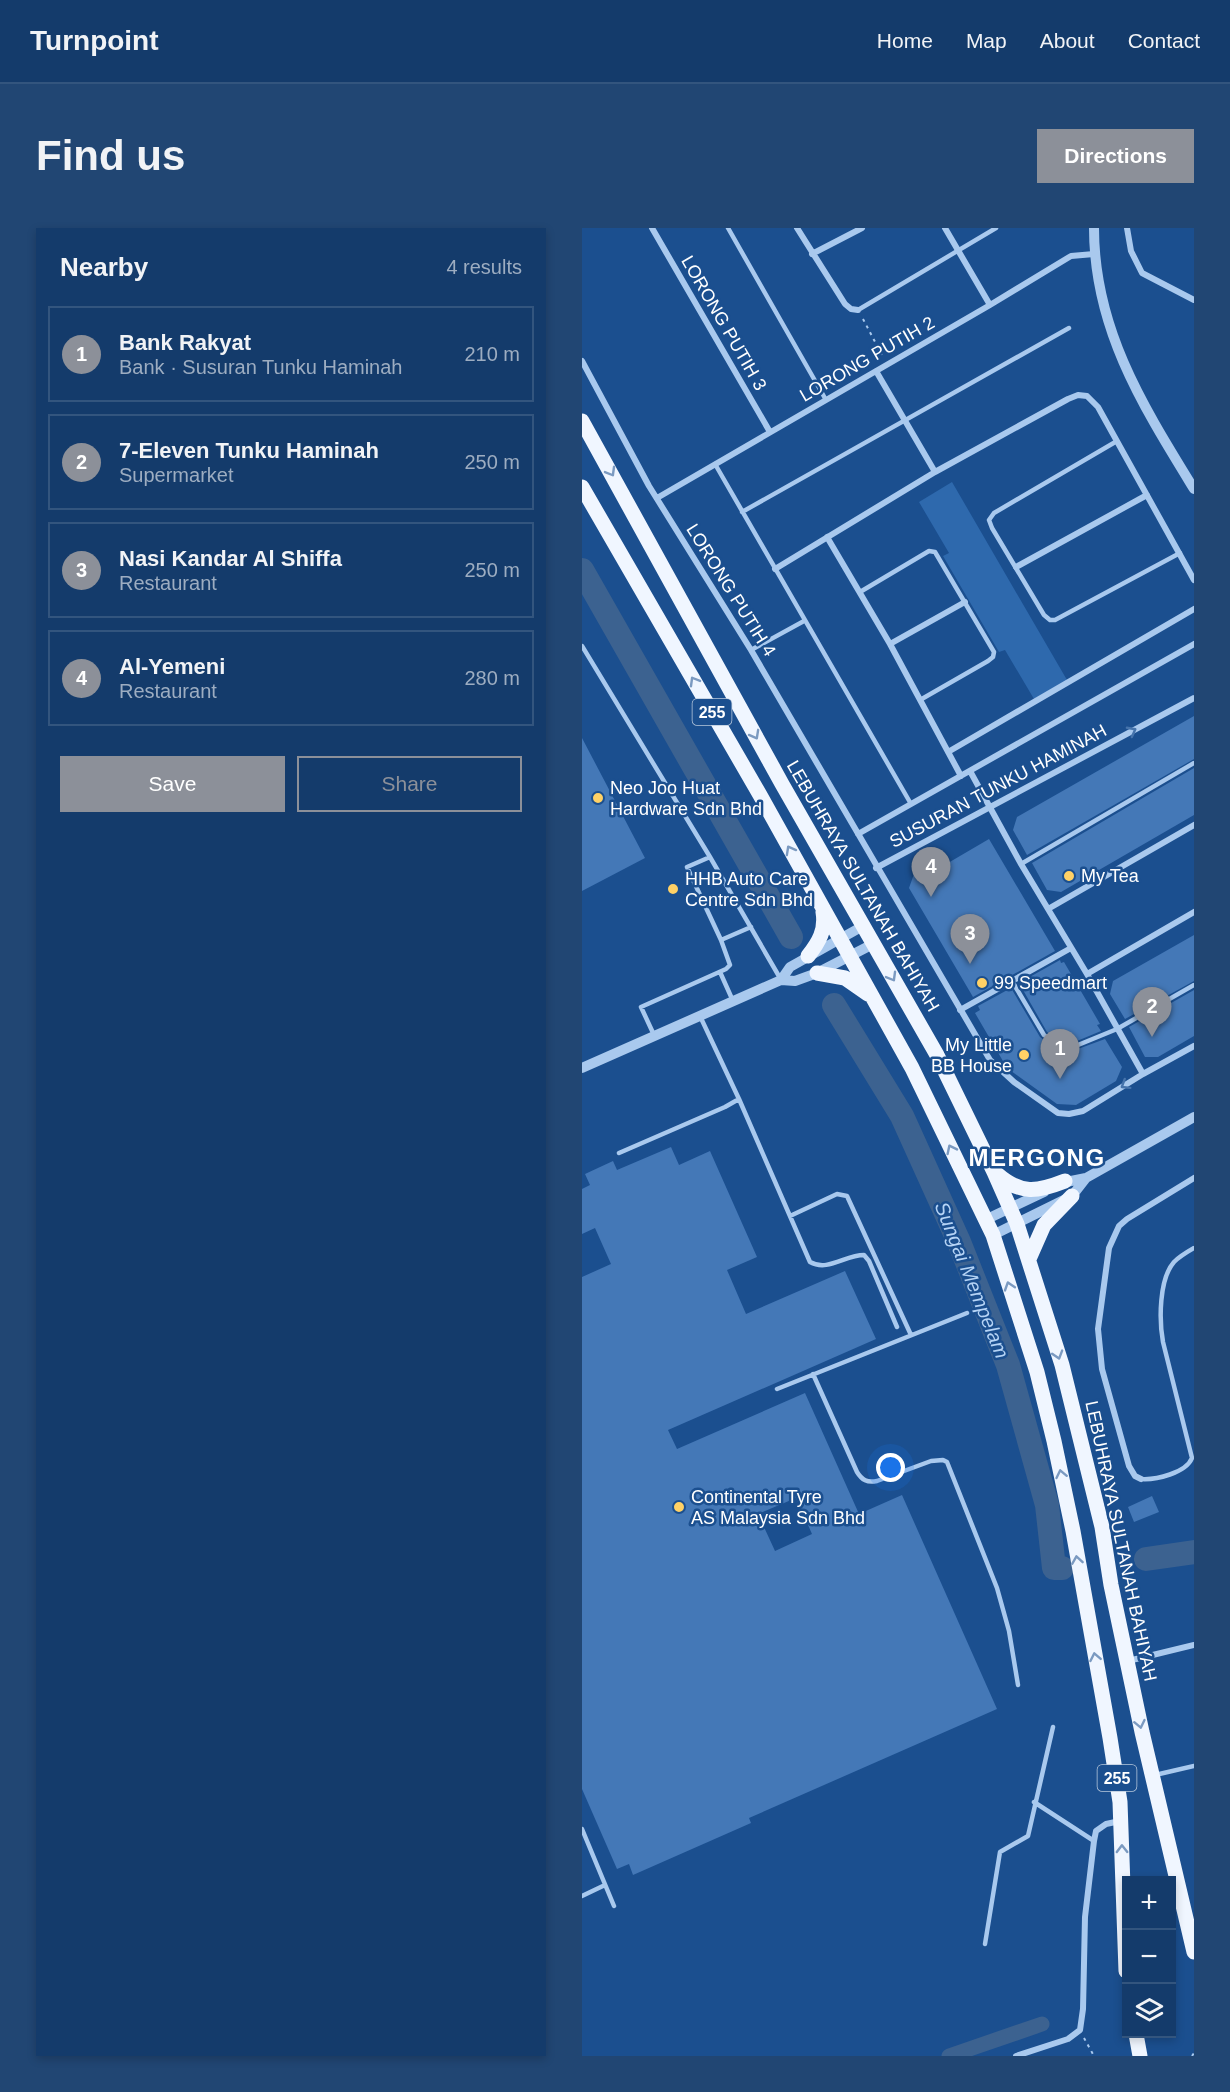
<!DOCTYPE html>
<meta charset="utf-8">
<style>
body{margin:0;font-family:Helvetica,sans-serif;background:#214673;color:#f1f3f6}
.controls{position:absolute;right:18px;bottom:18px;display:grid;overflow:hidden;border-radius:0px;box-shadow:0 3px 9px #0003}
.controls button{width:54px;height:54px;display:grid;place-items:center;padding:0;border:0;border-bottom:2px solid #33557e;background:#143b6b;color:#f1f3f6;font:30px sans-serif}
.you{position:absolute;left:309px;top:1240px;width:21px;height:21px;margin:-15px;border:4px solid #fff;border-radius:50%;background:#1a73e8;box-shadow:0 0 0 9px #1a73e833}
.badge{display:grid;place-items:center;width:39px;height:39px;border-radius:50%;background:#8c9099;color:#fff;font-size:20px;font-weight:700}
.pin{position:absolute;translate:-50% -50px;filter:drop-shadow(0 2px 3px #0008)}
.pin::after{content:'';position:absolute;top:32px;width:21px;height:18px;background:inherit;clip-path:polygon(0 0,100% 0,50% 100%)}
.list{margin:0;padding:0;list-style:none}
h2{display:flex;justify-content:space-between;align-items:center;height:78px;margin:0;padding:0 24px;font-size:26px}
h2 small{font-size:20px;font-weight:400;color:#9dadc1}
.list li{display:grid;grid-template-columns:39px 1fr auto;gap:18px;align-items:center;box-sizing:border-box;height:96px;margin:0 12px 12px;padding:0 12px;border:2px solid #33557e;border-radius:0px}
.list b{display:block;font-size:22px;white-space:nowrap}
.list p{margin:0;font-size:20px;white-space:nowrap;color:#9dadc1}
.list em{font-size:20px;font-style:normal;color:#9dadc1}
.actions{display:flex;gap:12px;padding:18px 24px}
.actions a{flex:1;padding:14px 0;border:2px solid #8c9099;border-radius:0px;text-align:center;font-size:21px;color:#8c9099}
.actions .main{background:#8c9099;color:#fff}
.icon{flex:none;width:33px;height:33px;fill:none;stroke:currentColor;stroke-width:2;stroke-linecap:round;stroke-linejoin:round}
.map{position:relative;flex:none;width:612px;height:1828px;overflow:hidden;border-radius:0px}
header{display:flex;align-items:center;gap:36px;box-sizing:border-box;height:84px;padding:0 30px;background:#143b6b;border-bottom:2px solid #33557e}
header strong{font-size:28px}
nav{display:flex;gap:33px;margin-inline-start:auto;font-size:21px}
.intro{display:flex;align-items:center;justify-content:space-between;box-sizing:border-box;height:144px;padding:0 36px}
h1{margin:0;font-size:42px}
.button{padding:15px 27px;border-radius:0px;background:#8c9099;color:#fff;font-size:21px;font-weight:700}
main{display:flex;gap:36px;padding:0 36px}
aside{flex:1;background:#143b6b;border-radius:0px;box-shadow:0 3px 9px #0003}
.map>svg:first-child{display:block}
.green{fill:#2e69ad}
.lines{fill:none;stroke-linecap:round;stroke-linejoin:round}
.canal{stroke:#3c6290;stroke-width:15}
.river{stroke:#3c6290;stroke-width:24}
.building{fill:#4478b7;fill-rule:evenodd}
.path{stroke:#a9c9ee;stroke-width:2;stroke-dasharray:3 4.5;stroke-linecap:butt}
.service{stroke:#a9c9ee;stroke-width:4.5}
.minor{stroke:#a9c9ee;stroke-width:6}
.tertiary{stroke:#a9c9ee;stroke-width:10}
.primary{stroke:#f0f6ff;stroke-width:15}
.oneway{stroke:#7b9ac1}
.oneway2{stroke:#4674ac}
.poi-dot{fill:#ffd166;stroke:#1b4f8f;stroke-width:2}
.labels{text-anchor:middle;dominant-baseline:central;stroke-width:5;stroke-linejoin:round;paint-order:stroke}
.shield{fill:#1b4f8f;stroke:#bbcadd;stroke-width:1.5}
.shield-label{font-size:16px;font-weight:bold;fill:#fff}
.street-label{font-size:18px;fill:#fff;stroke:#1b4f8f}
.poi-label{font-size:18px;fill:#fff;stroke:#1b4f8f;text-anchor:start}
.water-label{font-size:20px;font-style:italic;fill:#b5d3f5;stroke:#1b4f8f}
.district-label{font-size:24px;font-weight:bold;letter-spacing:1.5px;fill:#fff;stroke:#1b4f8f}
</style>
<header>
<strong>Turnpoint</strong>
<nav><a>Home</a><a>Map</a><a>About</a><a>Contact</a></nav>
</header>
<div class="intro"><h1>Find us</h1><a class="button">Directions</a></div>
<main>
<aside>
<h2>Nearby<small>4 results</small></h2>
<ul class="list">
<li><span class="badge">1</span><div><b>Bank Rakyat</b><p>Bank · Susuran Tunku Haminah</p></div><em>210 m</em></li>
<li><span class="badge">2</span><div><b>7-Eleven Tunku Haminah</b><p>Supermarket</p></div><em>250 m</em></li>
<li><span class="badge">3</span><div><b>Nasi Kandar Al Shiffa</b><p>Restaurant</p></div><em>250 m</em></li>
<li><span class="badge">4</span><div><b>Al-Yemeni</b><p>Restaurant</p></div><em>280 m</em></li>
</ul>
<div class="actions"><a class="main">Save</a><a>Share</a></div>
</aside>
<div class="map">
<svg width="612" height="1828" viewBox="0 0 612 1828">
<rect width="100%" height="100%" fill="#1b4f8f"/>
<path class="green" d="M370 254 485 452 452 471 423 422 417 424 361 328 367 325 337 274Z"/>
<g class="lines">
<path class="canal" d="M367 1828 460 1796"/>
<path class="river" d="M0 342 209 709
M252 777 320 888 377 1014 426 1137 465 1277 472 1340H480
M564 1331 612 1324"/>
</g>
<path class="building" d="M612 488V531L445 627 431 602 435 589Z
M0 510 63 630 0 663Z
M612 540V587L479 664 465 662 450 635Z
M407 611 473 723 391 769 327 660 332 646 362 629 366 635Z
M612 707V753L543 791 528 766 531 753Z
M478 732 479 735 482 734 518 796 515 797 519 803 495 813 474 810 465 804 437 755Z
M429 760 458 809 470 818 484 821H496L523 811 540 839 534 853 494 877 475 876 425 840 393 785 398 782 396 778Z
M612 762V808L576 829H563L547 799Z
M89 919 97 937 128 923 175 1029 145 1042 164 1086 263 1043 294 1111 86 1202 95 1221 223 1165 277 1286 320 1267 415 1481 167 1590 169 1595 51 1647 47 1636 35 1641 0 1561V1049L29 1036 13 1000 0 1006V961L8 957 3 946 31 933 35 942ZM214 1270 230 1306 193 1323 176 1286Z
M570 1268 577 1284 552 1294 546 1279Z"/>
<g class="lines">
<path class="path" d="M281 91 301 129
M502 1810 512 1828
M610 1828 612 1825"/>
<path class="service" d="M146 0 244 172
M276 82 414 0
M535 213 412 285 407 292 410 300 462 387 468 392H473L598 325
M133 236 329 576
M160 284 487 100
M278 364 347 323 353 324 412 424 411 429 406 433 338 472
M0 418 128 629 198 750
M169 422 222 393
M439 636 612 535
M139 712 169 699
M138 744 151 773
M430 753 462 807 472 814 485 817H496L535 801 612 757
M72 807 59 779 144 741 148 737 139 712 105 639 128 629
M157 871 228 1034C246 1044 263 1027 282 1027L287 1033 315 1099
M37 925 143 879 157 871 118 788
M208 988 255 966 265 968 329 1107
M231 1146 275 1244C280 1252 285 1255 295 1253L349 1233 361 1232 365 1234 415 1360 427 1403 436 1457
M195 1161 385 1085
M559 1251C574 1252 604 1245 610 1230L581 1114C577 1092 577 1051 592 1034 598 1028 605 1024 612 1020
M573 1547 612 1538
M452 1574 512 1613
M0 1601 32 1678
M0 1668 23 1657
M403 1716 418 1624 446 1608 471 1499"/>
<path class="minor" d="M70 0 188 204
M215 0 263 76 269 81 276 82
M363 0 408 77
M545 0 549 23 560 45 612 72
M230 26 280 0
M0 133 67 258 169 422 408 832 432 854 476 885 487 886 501 883 561 846 612 818
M294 143 353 244
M75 270 408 77 489 28 512 26
M245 309 308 416 379 548
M434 339 565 267
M193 341 353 244 486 171 496 167 505 168 516 179 612 352
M308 416 383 374
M366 524 612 381
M388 543 439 636 505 746 561 846
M276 606 612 416
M294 640 612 470
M466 681 612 597
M505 746 612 684
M378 782 489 720
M559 1251 553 1248 547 1238 520 1141 516 1101 527 1020 537 998 545 991 612 950
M546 1433 612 1417
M434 1828 486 1811 498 1802 501 1781 503 1689 512 1613 514 1603 524 1596 538 1593"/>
<path class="tertiary" d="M512 0C512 101 561 178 612 261
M199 752 208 739 281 698
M0 840 199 752 213 753 235 745 291 716
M479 955 504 950 612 889
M403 992 462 964
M411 1007 490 968 504 950"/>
<path class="primary" d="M0 193 200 556 355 827 412 944 435 996 480 1137 497 1206 520 1299 529 1357 560 1504 612 1724
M0 259 178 567 330 840 411 1007 455 1144 472 1213 491 1303 528 1510 538 1574 544 1743
M226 728C237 714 244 702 241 684
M235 745 263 750 286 766
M415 946C439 967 455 964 483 953
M447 1031 462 997 490 968
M554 1806 558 1828"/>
</g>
<defs><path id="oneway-chevron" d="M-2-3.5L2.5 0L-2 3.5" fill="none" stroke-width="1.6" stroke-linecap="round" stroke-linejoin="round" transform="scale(1.5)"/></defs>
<g class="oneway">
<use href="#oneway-chevron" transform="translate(29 244) rotate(60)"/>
<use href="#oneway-chevron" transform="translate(112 453) rotate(-120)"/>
<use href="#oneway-chevron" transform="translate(173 507) rotate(61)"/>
<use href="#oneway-chevron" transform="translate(208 622) rotate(-119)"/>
<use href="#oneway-chevron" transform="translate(310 749) rotate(60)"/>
<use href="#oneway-chevron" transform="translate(369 921) rotate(-116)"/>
<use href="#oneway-chevron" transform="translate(427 1058) rotate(-108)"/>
<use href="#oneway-chevron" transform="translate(476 1127) rotate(73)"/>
<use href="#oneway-chevron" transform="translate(479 1246) rotate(-102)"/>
<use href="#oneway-chevron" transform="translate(495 1332) rotate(-99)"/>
<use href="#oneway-chevron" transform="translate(513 1429) rotate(-101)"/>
<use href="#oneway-chevron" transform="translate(558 1496) rotate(78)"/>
<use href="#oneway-chevron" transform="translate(540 1621) rotate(-91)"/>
</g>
<g class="oneway2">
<use href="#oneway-chevron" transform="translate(550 503) rotate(-28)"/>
<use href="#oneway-chevron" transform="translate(543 857) rotate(148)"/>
</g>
<g class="poi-dot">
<circle cx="16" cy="570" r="6"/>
<circle cx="487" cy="648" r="6"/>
<circle cx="91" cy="661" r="6"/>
<circle cx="400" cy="755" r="6"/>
<circle cx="442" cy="827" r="6"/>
<circle cx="97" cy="1279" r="6"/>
</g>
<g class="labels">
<g class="shield">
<rect x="110.5" y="471" width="39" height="26" rx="4.5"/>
<rect x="515.5" y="1537" width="39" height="26" rx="4.5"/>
</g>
<g class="shield-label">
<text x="130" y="484">255</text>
<text x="535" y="1550">255</text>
</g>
<g class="street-label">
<text transform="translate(142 95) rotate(60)">LORONG PUTIH 3</text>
<text transform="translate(285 131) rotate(-30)">LORONG PUTIH 2</text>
<text transform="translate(149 362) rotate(58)">LORONG PUTIH 4</text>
<text transform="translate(416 558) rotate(-28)">SUSURAN TUNKU HAMINAH</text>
<text transform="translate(281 658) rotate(60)">LEBUHRAYA SULTANAH BAHIYAH</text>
<text transform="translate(539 1313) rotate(78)">LEBUHRAYA SULTANAH BAHIYAH</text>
</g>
<g class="poi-label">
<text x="28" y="560">Neo Joo Huat<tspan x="28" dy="21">Hardware Sdn Bhd</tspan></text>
<text x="499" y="648">My Tea</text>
<text x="103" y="651">HHB Auto Care<tspan x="103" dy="21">Centre Sdn Bhd</tspan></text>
<text x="412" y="755">99 Speedmart</text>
<text x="430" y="817" text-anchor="end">My Little<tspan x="430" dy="21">BB House</tspan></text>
<text x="109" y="1269">Continental Tyre<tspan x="109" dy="21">AS Malaysia Sdn Bhd</tspan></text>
</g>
<g class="water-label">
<text transform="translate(390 1052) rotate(68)">Sungai Mempelam</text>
</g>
<g class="district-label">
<text x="455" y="929">MERGONG</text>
</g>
</g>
</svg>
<div class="controls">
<button>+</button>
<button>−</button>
<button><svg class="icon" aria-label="layers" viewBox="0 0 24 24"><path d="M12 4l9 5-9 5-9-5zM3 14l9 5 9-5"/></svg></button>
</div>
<div class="you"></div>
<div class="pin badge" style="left:478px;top:851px">1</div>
<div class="pin badge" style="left:570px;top:809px">2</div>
<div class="pin badge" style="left:388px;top:736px">3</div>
<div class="pin badge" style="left:349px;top:669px">4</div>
</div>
</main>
